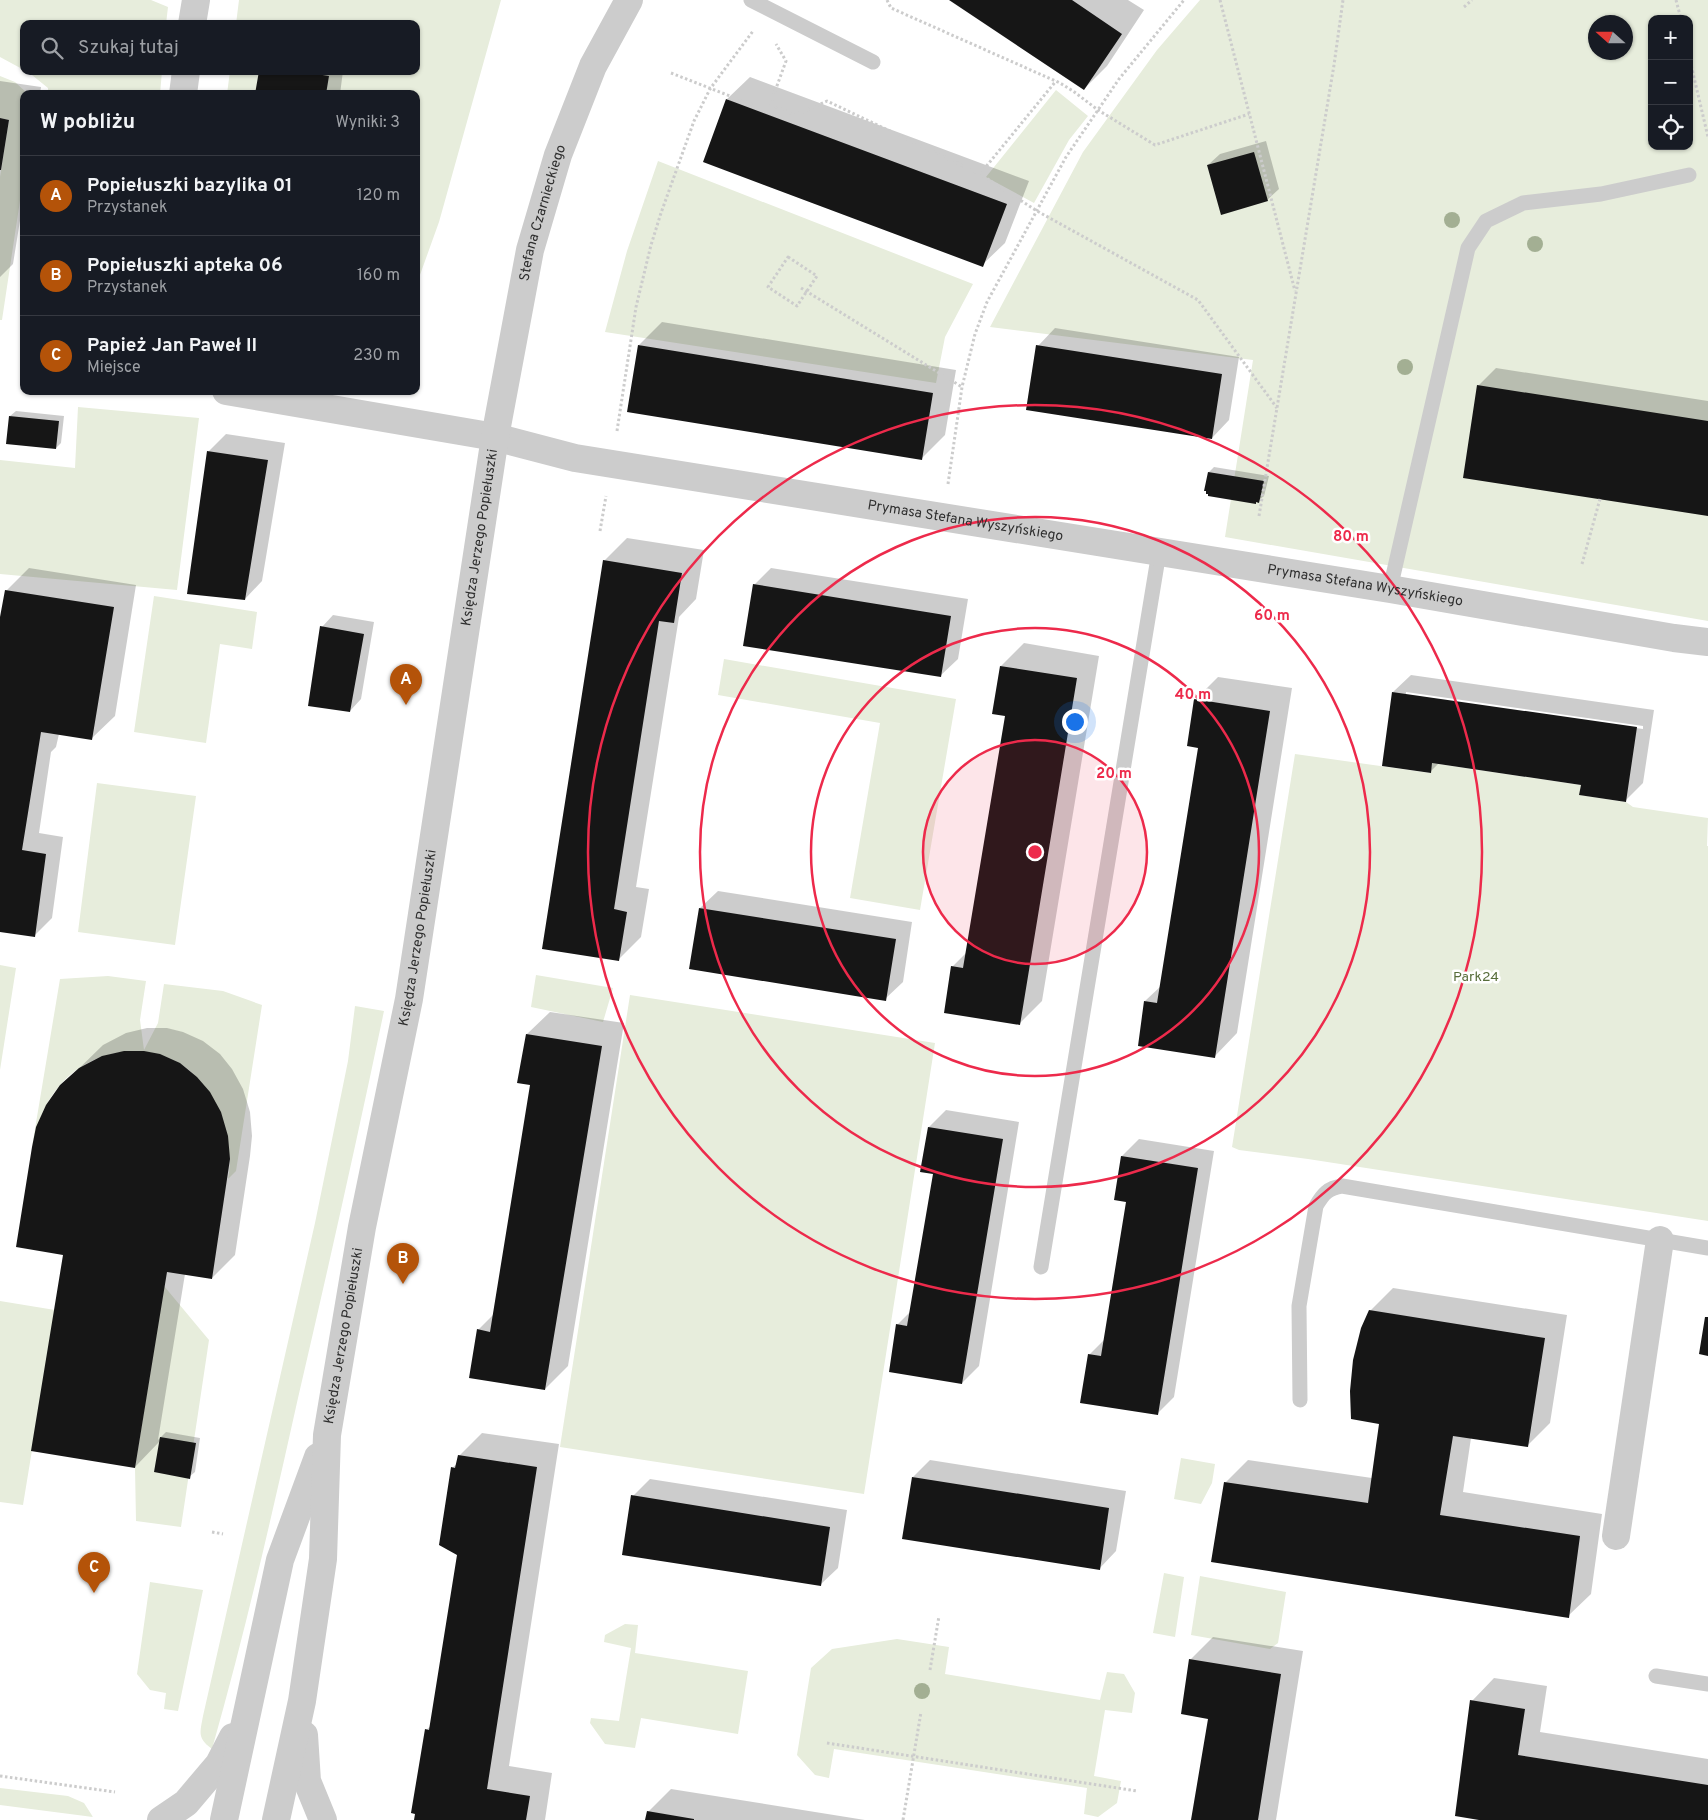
<!DOCTYPE html>
<html lang="pl">
<meta charset="utf-8">
<style>
body{margin:0;font-family:Overpass,sans-serif;background:#20242c;color:#f1f3f6}
.controls{position:absolute;right:15px;top:15px;display:grid;overflow:hidden;border-radius:10px;box-shadow:0 1px 4px #0004}
.controls button{width:45px;height:45px;display:grid;place-items:center;padding:0;border:0;border-bottom:1px solid #363941;background:#171b24;color:#f1f3f6;font:25px sans-serif}
.compass{position:absolute;left:1588px;top:15px;width:45px;height:45px;border-radius:50%;background:#171b24;box-shadow:0 1px 4px #0004;rotate:291deg}
.you{position:absolute;left:1074px;top:721px;width:18px;height:18px;margin:-12px;border:4px solid #fff;border-radius:50%;background:#1a73e8;box-shadow:0 0 0 8px #1a73e833}
.badge{display:grid;place-items:center;width:32px;height:32px;border-radius:50%;background:#b45309;color:#fff;font-size:16px;font-weight:700}
.pin{position:absolute;translate:-50% -41px;filter:drop-shadow(0 1px 2px #0008)}
.pin::after{content:'';position:absolute;top:26px;width:18px;height:15px;background:inherit;clip-path:polygon(0 0,100% 0,50% 100%)}
.list{margin:0;padding:0;list-style:none}
h2{display:flex;justify-content:space-between;align-items:center;height:65px;margin:0;padding:0 20px;font-size:21px}
h2 small{font-size:16px;font-weight:400;color:#9ea1a6}
.list li{display:grid;grid-template-columns:32px 1fr auto;gap:15px;align-items:center;box-sizing:border-box;height:80px;padding:0 20px;border-top:1px solid #363941}
.list b{display:block;font-size:19px;white-space:nowrap}
.list p{margin:0;font-size:16px;white-space:nowrap;color:#9ea1a6}
.list em{font-size:16px;font-style:normal;color:#9ea1a6}
.icon{flex:none;width:28px;height:28px;fill:none;stroke:currentColor;stroke-width:2;stroke-linecap:round;stroke-linejoin:round}
.map{position:relative;flex:none;width:1708px;height:1820px;overflow:hidden}
.search{position:absolute;background:#171b24;box-shadow:0 1px 4px #0004;left:20px;top:20px;width:400px;height:55px;display:flex;align-items:center;gap:12px;box-sizing:border-box;padding:0 18px;border-radius:10px;color:#9ea1a6;font-size:19px}
.panel{position:absolute;background:#171b24;box-shadow:0 1px 4px #0004;left:20px;top:90px;width:400px;height:305px;border-radius:10px}
.map>svg:first-child{display:block}
.green{fill:#e7eddc;fill-rule:evenodd}
.shadow{fill:#0003;fill-rule:evenodd}
.building{fill:#161616}
.lines{fill:none;stroke-linecap:round;stroke-linejoin:round}
.path{stroke:#ccc;stroke-width:3;stroke-dasharray:2.5 2.5;stroke-linecap:butt}
.service{stroke:#ccc;stroke-width:15}
.minor{stroke:#ccc;stroke-width:28}
.tertiary{stroke:#ccc;stroke-width:28}
.tree{fill:#a3af93}
.ring{fill:none;stroke:#ed2a4b;stroke-width:2.5}
.labels{text-anchor:middle;dominant-baseline:central;stroke-width:5;stroke-linejoin:round;paint-order:stroke}
.street-label{font-size:14px;fill:#2f2f2f;stroke:#fff}
.park-label{font-size:14px;fill:#576d3a;stroke:#fff}
.centre{fill:#ed2a4b;stroke:#fff;stroke-width:2.5}
.ring-label{font-size:15px;text-anchor:middle;font-weight:bold;fill:#ed2a4b;stroke:#fff;stroke-width:5;stroke-linejoin:round;paint-order:stroke}
</style>
<div class="map">
<svg width="1708" height="1820" viewBox="0 0 1708 1820">
<rect width="100%" height="100%" fill="#fff"/>
<path class="green" d="M0 0H151L168 7 166 24H24V70L0 57Z
M239 0H501L439 222 416 286V94H227L230 71H416V24H236Z
M1200 0H1708V621L1225 537 1253 360 990 327 1083 152 1157 50ZM1652 19H1689V146H1652ZM1596 22H1626V52H1596Z
M27 71H162L160 94H48V88Z
M0 76 15 82 28 94H24V174L2 320H0V177L9 120 0 118Z
M1056 90 1088 116 1069 140 1034 203 986 177Z
M658 161 973 284 945 337 936 383 605 332 627 251Z
M78 407 199 418 177 590 0 574V460L75 468Z
M154 596 257 612 252 649 220 644 206 743 134 732Z
M724 659 956 699 920 910 850 898 880 723 718 695Z
M1295 754 1430 773 1432 763 1581 785 1580 795 1626 802 1633 807 1708 818 1707 846H1708V1221L1308 1159 1239 1150 1232 1147Z
M97 783 196 796 175 945 78 932Z
M0 965 16 968 0 1070Z
M536 975 613 988 603 1022 531 1007Z
M108 976 146 981 140 1020 144 1050 158 1023 164 984 223 991 262 1005 236 1171 228 1179C229 1173 230 1167 230 1160 229 1149 222 1135 219 1124 216 1114 214 1100 208 1091 174 1038 99 1040 60 1085 44 1103 37 1125 32 1147L60 979Z
M630 995 935 1043 864 1494 560 1447Z
M355 1006 384 1011C357 1140 328 1269 298 1398 272 1515 245 1633 212 1749 197 1738 200 1733 203 1716L315 1223 348 1061Z
M164 1286 209 1340 181 1527 136 1521 135 1468Z
M0 1301 55 1310 23 1505 0 1502Z
M1181 1458 1215 1464 1212 1483 1201 1504 1174 1499Z
M1164 1573 1184 1577 1175 1637 1153 1633Z
M1200 1576 1286 1592 1278 1643 1270 1649 1191 1635Z
M150 1582 203 1590 178 1711 164 1709 166 1693 150 1690 137 1674Z
M625 1624 638 1625 635 1653 748 1671 738 1734 641 1718 635 1748 605 1744 590 1723 591 1718 619 1721 631 1648 604 1642 605 1635Z
M897 1639 949 1647 945 1674 1100 1700 1107 1672 1124 1674 1135 1693 1132 1713 1105 1710 1094 1776 1121 1781 1117 1803 1098 1817 1084 1814 1087 1788 834 1749 829 1778 815 1775 797 1755 811 1668 832 1649Z
M0 1788 68 1796 84 1803 93 1817 0 1805Z"/>
<path class="shadow" d="M951 0H1128L1144 10 1107 66 1084 89Z
M260 71H343L340 94H257Z
M750 77 1029 181 1005 243 982 265 727 99Z
M0 81 41 87 40 94H24V196L13 264 0 277Z
M1266 141 1279 189 1267 200 1208 165 1220 154Z
M662 322 956 370 945 435 922 458 639 345Z
M1055 328 1239 357 1229 420 1212 438 1038 346Z
M1496 368 1708 401V515L1478 386Z
M16 411 64 416 61 443 56 448 10 416Z
M226 434 285 443 262 581 245 599 188 592 209 451Z
M1214 467 1269 476 1264 496 1255 503 1206 490 1209 472Z
M627 538 704 550 696 599 679 617 636 887 649 889 641 937 618 960 543 948 604 561Z
M29 568 136 585 115 716 92 738 59 734 56 747 51 752 39 833 63 837 52 918 34 936 0 930V625L6 591Z
M771 568 968 599 958 659 940 676 754 585Z
M333 615 374 622 361 699 350 711 322 627Z
M1024 643 1099 656 1042 1001 1019 1024 952 967 967 952 1006 715 1001 666Z
M1411 675 1654 710 1643 783 1626 800 1583 784 1439 763 1430 772 1393 692ZM1406 692 1643 726V729L1406 695Z
M1218 677 1292 688 1237 1033 1215 1056 1145 1001 1162 985 1199 747 1195 700Z
M718 891 912 922 903 982 885 999 700 908Z
M550 1012 624 1023 568 1366 545 1389 478 1330 494 1314 531 1084 527 1034Z
M147 1028H167L183 1032 203 1041 220 1054 232 1069 243 1089 250 1112 252 1136 250 1156 235 1255 212 1278 185 1274 158 1440 166 1432 200 1438 195 1472 189 1477 160 1441 135 1467 61 1086 103 1045 126 1033Z
M946 1110 1019 1122 979 1366 962 1383 897 1325 911 1311 934 1173 929 1127Z
M1139 1139 1214 1151 1174 1397 1157 1414 1089 1355 1105 1339 1128 1201 1122 1156Z
M1393 1288 1567 1315 1550 1423 1527 1446 1471 1438 1463 1492 1602 1514 1591 1594 1568 1616 1225 1483 1248 1460 1372 1478 1380 1423 1370 1311Z
M482 1433 559 1444 509 1766 552 1773 545 1820H415L426 1730 432 1725 458 1555 452 1468 458 1463 459 1456Z
M930 1460 1126 1491 1116 1551 1099 1569 913 1477Z
M650 1479 847 1510 838 1568 820 1585 633 1496Z
M1213 1637 1303 1651 1276 1820H1193L1209 1718 1190 1660Z
M1494 1678 1547 1686 1540 1732 1708 1759V1820H1487L1472 1701Z
M671 1789 865 1820H647L648 1812Z"/>
<path class="building" d="M949 0H1072L1122 34 1084 90Z
M259 71H297L329 76 326 94H255Z
M726 99 1007 204 983 267 703 162Z
M0 118 9 120 1 170H0Z
M1254 152 1268 201 1221 215 1207 165Z
M638 345 933 393 922 460 627 412Z
M1036 345 1222 374 1212 439 1026 410Z
M1477 385 1708 421V516L1463 478Z
M9 416 59 421 56 449 6 444Z
M207 451 268 460 245 600 187 594Z
M1208 472 1264 481 1259 503 1256 502V504L1208 496V494H1206V491H1204Z
M603 560 682 573 674 623 659 621 614 909 627 912 619 961 542 949Z
M753 584 951 616 941 677 743 646Z
M5 590 114 607 92 740 41 732 22 850 46 854 35 937 0 932V617Z
M320 626 364 634 350 712 308 706Z
M1000 666 1077 678 1020 1025 944 1013 951 966 963 968 1005 716 992 714Z
M1392 692 1637 727 1626 802 1579 795 1581 785 1432 763 1431 773 1382 766Z
M1194 699 1270 711 1215 1058 1138 1046 1144 1001 1157 1003 1198 748 1187 746Z
M699 908 896 939 886 1001 689 969Z
M526 1034 602 1046 545 1390 469 1378 477 1329 490 1332 530 1085 517 1083Z
M124 1051H144L160 1054 180 1063 197 1077 210 1092 221 1112 228 1136 230 1159 212 1279 167 1272 135 1468 31 1451 63 1255 16 1247 32 1147 36 1127 46 1105 60 1085 79 1068 102 1056Z
M928 1127 1003 1139 962 1384 889 1372 896 1324 907 1326 933 1174 920 1172Z
M1121 1156 1198 1168 1158 1415 1080 1403 1088 1354 1101 1356 1126 1202 1114 1200Z
M1369 1310 1545 1338 1528 1447 1453 1436 1440 1515 1580 1536 1569 1618 1211 1562 1224 1482 1368 1503 1379 1424 1351 1419 1350 1391 1353 1360 1361 1328Z
M1705 1317H1708V1356L1699 1354Z
M160 1437 196 1443 190 1479 154 1472Z
M458 1455 537 1467 487 1789 530 1796 526 1820H414L415 1814 411 1813 425 1729 429 1730 457 1555 439 1545 451 1467 455 1468Z
M912 1477 1109 1508 1100 1570 902 1539Z
M631 1495 830 1527 821 1586 622 1555Z
M1189 1659 1281 1674 1258 1820H1191L1208 1719 1181 1714Z
M1470 1700 1525 1709 1518 1755 1708 1785V1820H1479L1455 1816Z
M647 1811 694 1819V1820H645Z"/>
<g class="lines">
<path class="path" d="M887 0 891 8 1060 83 1073 91 1098 110 1155 145 1249 114
M1220 0 1295 291
M1676 0 1681 19
M1464 7 1472 0
M1689 56 1708 137
M671 73 753 105H770L795 115 827 101 980 174 1037 211 1198 300 1277 408
M770 105 786 61 776 44
M980 174 1056 81
M788 257 817 276 797 306 768 287Z
M801 288 962 387
M617 431 636 307 651 245 661 213 694 121 710 89 753 31
M948 484 962 387 975 334 987 302 1066 157 1119 79 1184 0
M1259 516 1334 65 1343 0
M600 531 606 496
M1582 564 1600 499
M212 1532 223 1534
M930 1670 939 1616
M827 1743 1137 1791
M0 1776 115 1792
M903 1820 921 1712"/>
<path class="service" d="M751 0 873 62
M1390 589 1468 248 1486 221 1523 203 1601 194 1689 175
M1041 1267 1159 552
M1300 1400 1299 1306 1316 1206C1323 1194 1328 1188 1342 1186L1708 1248
M1656 1676 1708 1684"/>
<g class="minor">
<path d="M192 24 196 0"/>
<path d="M183 94 186 71"/>
<path id="s1" d="M226 391 495 437 575 458 1390 589 1674 638 1708 642"/>
<path d="M1616 1536 1660 1240"/>
</g>
<g class="tertiary">
<path d="M304 1735 307 1781 323 1820"/>
<path d="M161 1820 186 1803 219 1764 233 1737"/>
<path d="M224 1820 280 1560 318 1457"/>
<path id="s2" d="M276 1820 302 1701 323 1559 327 1435 362 1227 409 999 495 437 530 250 558 155 593 66 629 0"/>
</g>
</g>
<g class="tree">
<circle cx="1452" cy="220" r="8"/>
<circle cx="1535" cy="244" r="8"/>
<circle cx="1405" cy="367" r="8"/>
<circle cx="922" cy="1691" r="8"/>
</g>
<circle cx="1035" cy="852" r="112" fill="#ed2a4b" fill-opacity=".12"/>
<g class="ring">
<circle cx="1035" cy="852" r="112"/>
<circle cx="1035" cy="852" r="224"/>
<circle cx="1035" cy="852" r="335"/>
<circle cx="1035" cy="852" r="447"/>
</g>
<g class="labels">
<g class="street-label">
<text stroke="none"><textPath href="#s2" startOffset="1631">Stefana Czarnieckiego</textPath></text>
<text stroke="none"><textPath href="#s1" startOffset="751">Prymasa Stefana Wyszyńskiego</textPath></text>
<text stroke="none"><textPath href="#s2" startOffset="1300">Księdza Jerzego Popiełuszki</textPath></text>
<text stroke="none"><textPath href="#s1" startOffset="1156">Prymasa Stefana Wyszyńskiego</textPath></text>
<text stroke="none"><textPath href="#s2" startOffset="895">Księdza Jerzego Popiełuszki</textPath></text>
<text stroke="none"><textPath href="#s2" startOffset="490">Księdza Jerzego Popiełuszki</textPath></text>
</g>
<g class="park-label">
<text x="1476" y="977">Park24</text>
</g>
</g>
<circle cx="1035" cy="852" r="8" class="centre"/>
<g class="ring-label">
<text x="1351" y="541">80 m</text>
<text x="1272" y="620">60 m</text>
<text x="1193" y="699">40 m</text>
<text x="1114" y="778">20 m</text>
</g>
</svg>
<div class="controls">
<button>+</button>
<button>−</button>
<button><svg class="icon" aria-label="locate" viewBox="0 0 24 24"><circle cx="12" cy="12" r="6"/><path d="M12 2v4M12 18v4M2 12h4M18 12h4"/></svg></button>
</div>
<svg class="compass" viewBox="-18 -18 36 36"><path d="M0-13l5 13h-10z" fill="#e53935"/><path d="M0 13l5-13h-10z" fill="#9ea1a6"/></svg>
<div class="you"></div>
<div class="pin badge" style="left:406px;top:705px">A</div>
<div class="pin badge" style="left:403px;top:1284px">B</div>
<div class="pin badge" style="left:94px;top:1593px">C</div>
<div class="search"><svg class="icon" aria-label="search" viewBox="0 0 24 24"><circle cx="10" cy="10" r="6"/><path d="M15 15l6 6"/></svg>Szukaj tutaj</div>
<section class="panel">
<h2>W pobliżu<small>Wyniki: 3</small></h2>
<ul class="list">
<li><span class="badge">A</span><div><b>Popiełuszki bazylika 01</b><p>Przystanek</p></div><em>120 m</em></li>
<li><span class="badge">B</span><div><b>Popiełuszki apteka 06</b><p>Przystanek</p></div><em>160 m</em></li>
<li><span class="badge">C</span><div><b>Papież Jan Paweł II</b><p>Miejsce</p></div><em>230 m</em></li>
</ul>
</section>
</div>
